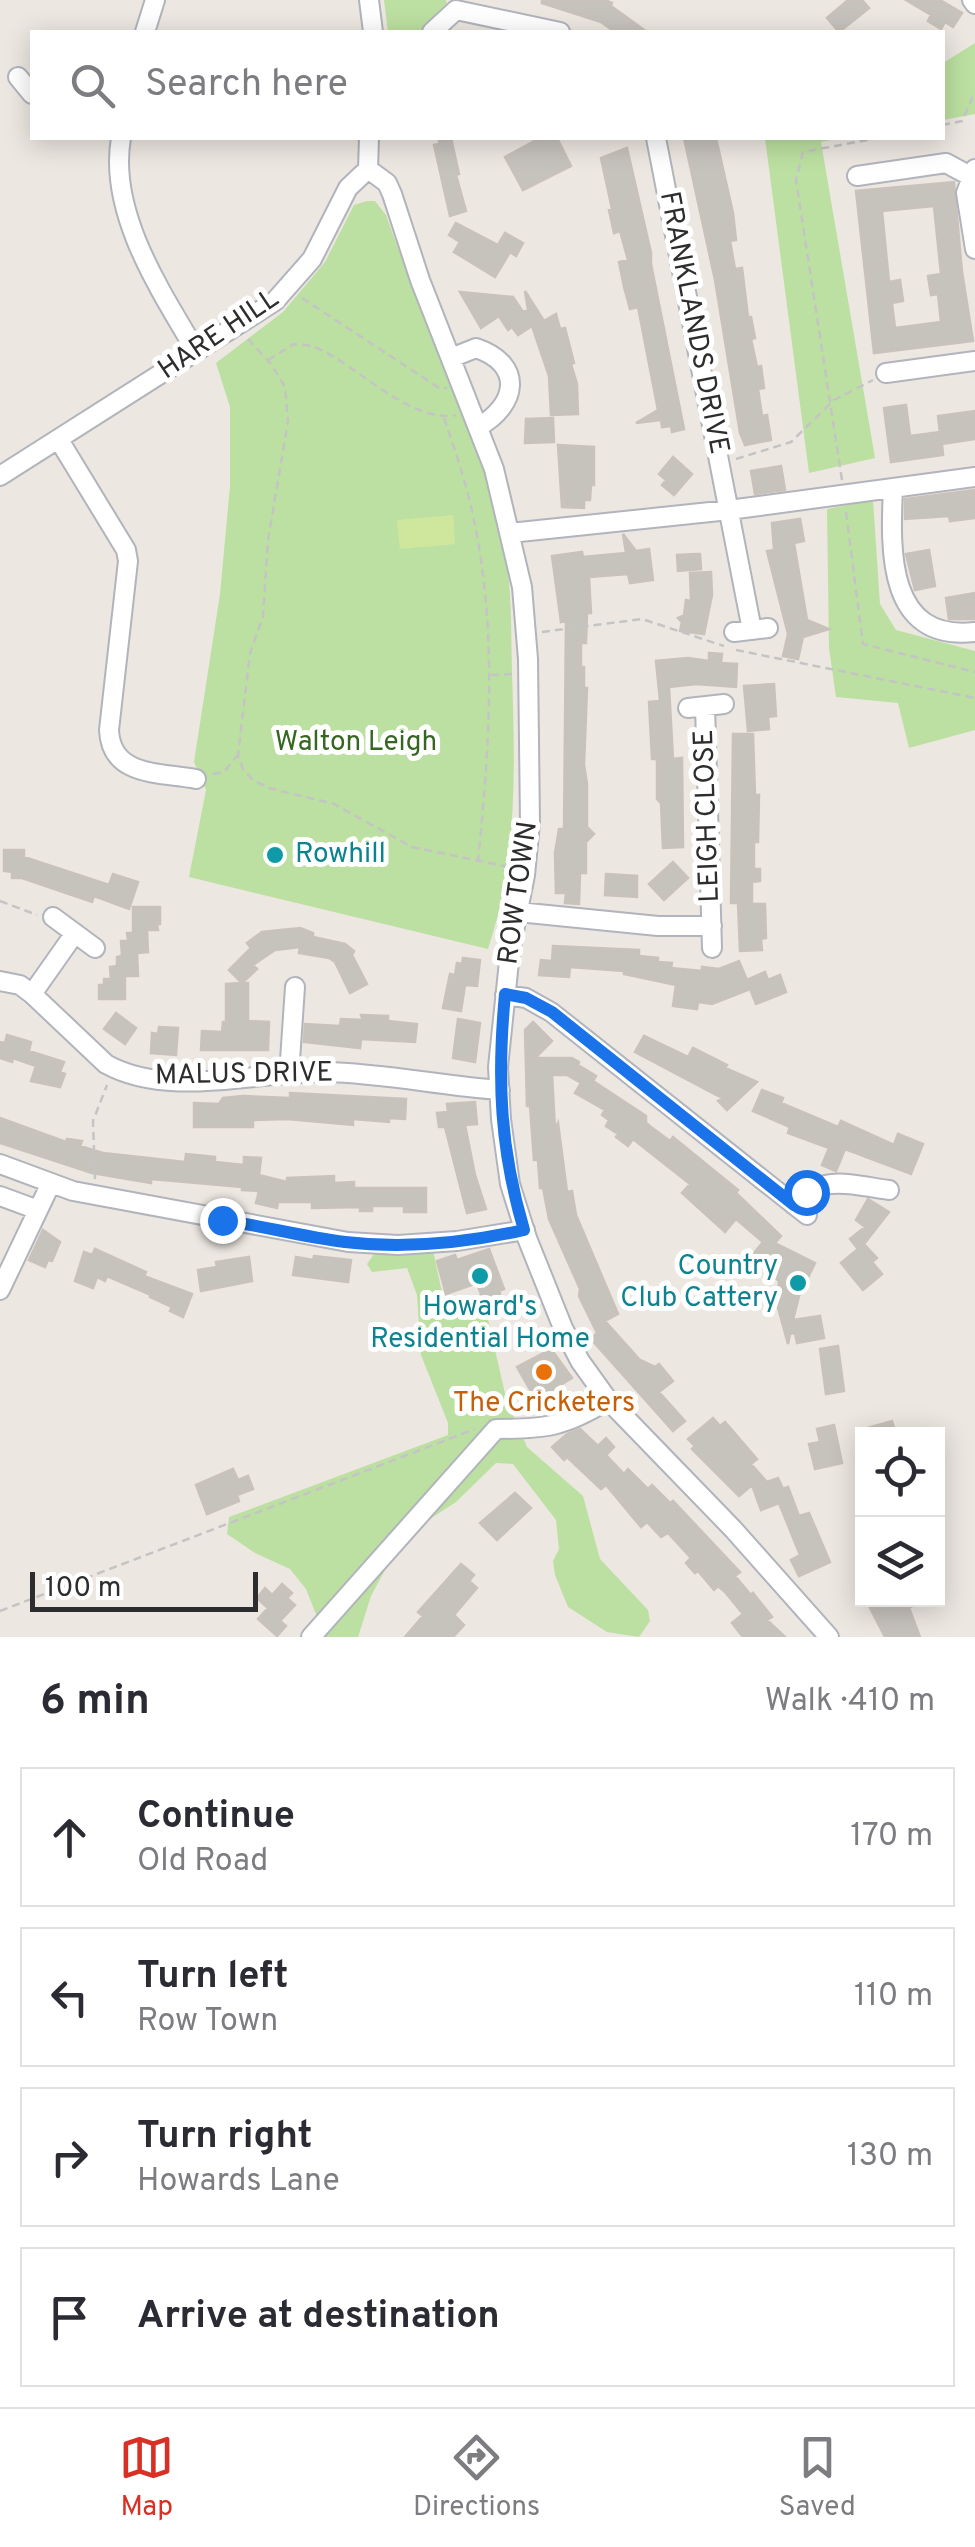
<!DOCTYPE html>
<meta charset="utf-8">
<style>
body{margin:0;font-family:Overpass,sans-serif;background:#f7f7f7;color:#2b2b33}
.controls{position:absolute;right:30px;bottom:30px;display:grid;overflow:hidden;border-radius:0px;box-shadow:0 5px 25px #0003}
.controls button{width:90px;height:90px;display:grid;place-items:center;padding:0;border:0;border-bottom:2px solid #e1e1e2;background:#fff;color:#2b2b33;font:50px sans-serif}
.scale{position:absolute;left:30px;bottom:25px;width:228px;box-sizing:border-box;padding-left:10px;border:5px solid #2d2d2d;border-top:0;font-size:28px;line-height:35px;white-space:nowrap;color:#2d2d2d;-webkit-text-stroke:8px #fff;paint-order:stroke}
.stop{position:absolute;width:30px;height:30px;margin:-22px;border:8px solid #1a73e8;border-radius:50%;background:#fff}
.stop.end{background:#1a73e8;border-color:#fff;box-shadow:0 2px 10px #0008}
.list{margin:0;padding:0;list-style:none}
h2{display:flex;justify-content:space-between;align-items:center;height:130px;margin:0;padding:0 40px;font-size:42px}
h2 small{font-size:32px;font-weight:400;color:#7c7c81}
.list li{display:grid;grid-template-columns:65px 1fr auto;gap:30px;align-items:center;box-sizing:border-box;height:140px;margin:0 20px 20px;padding:0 20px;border:2px solid #e1e1e2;border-radius:0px}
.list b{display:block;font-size:38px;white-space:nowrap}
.list p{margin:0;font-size:32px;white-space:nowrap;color:#7c7c81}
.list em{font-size:32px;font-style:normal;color:#7c7c81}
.icon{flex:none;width:55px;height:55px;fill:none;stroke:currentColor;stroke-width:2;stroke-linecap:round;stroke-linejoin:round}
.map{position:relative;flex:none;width:975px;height:1637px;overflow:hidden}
.search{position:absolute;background:#fff;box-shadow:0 5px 25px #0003;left:30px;right:30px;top:30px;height:110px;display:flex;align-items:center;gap:25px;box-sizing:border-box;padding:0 35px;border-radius:0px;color:#7c7c81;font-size:38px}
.sheet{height:770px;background:#fff}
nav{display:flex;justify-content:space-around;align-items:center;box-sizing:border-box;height:140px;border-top:2px solid #e1e1e2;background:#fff;font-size:28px;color:#7c7c81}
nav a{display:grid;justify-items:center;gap:5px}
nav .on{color:#d93025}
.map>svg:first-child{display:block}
.green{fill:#bce0a1}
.pitch{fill:#cfe79d}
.building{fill:#c6c2bc;stroke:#c9c2ba;stroke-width:2.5;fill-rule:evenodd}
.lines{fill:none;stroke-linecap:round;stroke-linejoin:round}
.minor-casing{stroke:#b1b4bc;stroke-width:22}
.path{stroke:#c4c4c4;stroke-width:2.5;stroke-dasharray:8 5;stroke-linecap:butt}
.minor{stroke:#fff;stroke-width:18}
.route{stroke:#1a73e8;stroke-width:12}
.culture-dot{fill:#0f9aa8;stroke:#fff;stroke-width:4}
.food-dot{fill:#e8710a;stroke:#fff;stroke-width:4}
.labels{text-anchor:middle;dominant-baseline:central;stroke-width:10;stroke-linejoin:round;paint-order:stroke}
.street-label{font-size:28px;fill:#2d2d2d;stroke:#fff}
.park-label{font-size:28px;fill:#356720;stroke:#fff}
.culture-label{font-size:28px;fill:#0d838f;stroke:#fff;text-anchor:start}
.food-label{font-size:28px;fill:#c56008;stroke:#fff}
</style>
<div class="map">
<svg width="975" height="1637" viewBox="0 0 975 1637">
<rect width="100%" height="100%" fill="#ede7e1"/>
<path class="green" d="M384 0H446L447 5 421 32H388Z
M975 43V114L943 120V63Z
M765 138H840L821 142 875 458 809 473Z
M367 201H375L386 215C424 324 482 430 504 543 512 585 511 630 512 672 515 767 518 859 488 949L189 877 206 790 194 762 220 594 230 486V407L216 363 283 312 325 262 354 205Z
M873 500 880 604 896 630 975 651V730L909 748 898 703 836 697 829 648 827 509Z
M433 1250 441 1288 452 1312 485 1306 506 1398 527 1447 583 1496 600 1559 648 1610 650 1621 639 1637 607 1632 568 1607 555 1575 553 1561 559 1549 556 1520 513 1464 496 1463 456 1502 413 1530 393 1555 371 1596 358 1637H325L306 1589 290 1569 255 1553 227 1534 229 1517 448 1435V1423L421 1355 417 1295 407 1268 372 1272 367 1264 376 1251Z"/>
<path class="pitch" d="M453 515 455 544 400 549 397 520Z"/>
<path class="building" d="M542 0H605L612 3 611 6 647 32H615L601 22 542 3Z
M848 0H862L869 8 839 32 827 18Z
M906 0H940L962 13 953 27 945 22 941 29 928 21 931 15Z
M451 138 459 174 456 175 466 211 450 216 434 145 439 144V140Z
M540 138H557L571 166 523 190 505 157Z
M684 138H716L733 213 736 240 730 241 735 269 742 268 748 317H751L755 338 751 339 757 367 761 366 764 388 758 389 762 416 767 415 771 440 745 445 740 433 715 280Z
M627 148 651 253V264L684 429 672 432 671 426 662 427 661 420 636 423 658 410 638 307 630 309 624 287 619 262 628 260 620 231 614 233 609 210 612 209 601 158Z
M954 182 962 272 973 341 874 353 856 191ZM934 206 941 274 928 276 931 295 938 294 941 322 895 328 892 303 903 301 900 280 889 282 882 211Z
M456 223 498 245 505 233 523 243 516 256 510 252 495 277 454 252 460 242 449 235Z
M525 291 544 321 556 314 560 329 565 328 574 363 571 364 577 384 578 414 551 415 549 376 532 326 518 335 512 327 508 330 499 316 481 328 460 292 513 297 523 312 528 310Z
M906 405 910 436 940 432 938 416 975 411V439L942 444 943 455 891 462 884 408Z
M553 418 554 442 525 443 526 419Z
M558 445 594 447V485H591L590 500H584V508L562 507Z
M673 457 692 474 674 495 662 485 666 480 659 474Z
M781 466 785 490 755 494 751 471Z
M975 490V518L950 521 949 516 905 519V499Z
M800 519 804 541 794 543 807 620 829 629 803 637 798 659 783 656 788 634 767 551 774 550 772 523Z
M623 534 636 551 649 549 653 580 630 583 628 574 589 577 591 613H587L586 643H581V667H584V688H587L584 765 587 784V827L594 834 586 842V873H580L579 904 565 903 566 893H556L555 853 559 829H564L566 621 561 622 552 556 582 552 583 557 626 553Z
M929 550 935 586 915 590 906 554Z
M696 554H700L701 569 678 571 677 555Z
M711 572 712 595 704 634 680 631 682 622 678 618 684 615 686 600 691 601 690 573Z
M975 593V619H949L946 598Z
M709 653 722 654 721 663 737 664 736 687 696 684 669 687 673 759 682 758 683 847 663 848 661 803 657 799V759H652L649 702 660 701 656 661 688 658 709 661Z
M774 684 776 716 768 717 769 729 748 731 744 686Z
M733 734H753L755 795H759L758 842H754V869H760V881L752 882V904H765L766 938 761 939 762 950 740 951 738 903H731Z
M4 850H24V857L109 885 113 874 138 882 129 909 94 896 92 902 22 878H12V872L4 871Z
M673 862 688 878 664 900 649 884Z
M606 874 637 876V897L605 895Z
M133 907H160V924H157L158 930H147L148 952 137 953 138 976H125V999H99V985H104V979H111L110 967 117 966V957L122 956 121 941H128L127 933H133Z
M300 928 313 933V937L345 944 354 951 352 955 367 984 350 993 335 962 329 958 299 953 300 947 275 950 253 965 257 969 242 983H248V1021L269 1022 268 1050H201L202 1031 222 1032 223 1022H226V984L242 983 229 970 251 948 247 943 262 932Z
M553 946 639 950V956L658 958V962L672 963 671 968 702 971V967L719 969 739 961 747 980 765 972 768 980 780 975 786 992 756 1004 750 989 712 1004 698 1002 697 1009 673 1006 676 985 624 974V971L570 967 569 977 539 975 541 960 552 961Z
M463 958 480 960 477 986 465 985 461 1011 443 1008 450 974 455 975 457 963 462 964Z
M116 1013 136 1028 125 1044 104 1029Z
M361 1015 388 1016V1021L417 1024 415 1042 361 1039 360 1048 304 1042 305 1024 340 1026 341 1019 363 1020Z
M458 1019 480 1023 475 1062 453 1058Z
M533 1022 552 1041 535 1058H572L579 1062 578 1065 596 1076 593 1081 646 1116V1123L651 1127 670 1141 673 1137 738 1190 736 1193 781 1236 775 1243 815 1263 799 1296 793 1320 820 1316 824 1338 797 1343 795 1333 790 1334 788 1344 777 1304 779 1281 750 1258 763 1242 736 1219 725 1232 682 1193 690 1184 633 1139 628 1146 616 1137 618 1134 606 1126 609 1120 602 1115 605 1110 575 1093 581 1083 567 1075H552L555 1129 558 1123 567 1192 572 1191 576 1215 618 1314 605 1321 640 1360 655 1367 659 1364 673 1381 659 1392 685 1421 673 1431 591 1339 597 1333 579 1296 580 1289 549 1219 543 1188H540L538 1160H534L530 1106H527L525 1030Z
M159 1027 178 1028 176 1055 151 1053 152 1033 158 1034Z
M7 1035 31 1042 29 1051 64 1062 60 1072 65 1074 60 1087 31 1081 36 1066 13 1058 12 1062 0 1058V1042L5 1043Z
M644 1036 688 1057 693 1048 727 1065 725 1068 757 1082 727 1110 718 1101 722 1098 635 1052Z
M762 1090 783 1098 781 1103 838 1127 841 1121 894 1145 898 1134 923 1144 911 1174 845 1149 836 1171 822 1165 829 1148 788 1133 790 1127 753 1111Z
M290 1093 406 1099 405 1119 389 1118V1122L353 1119V1125L287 1119 253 1120V1127H194V1103L219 1104 223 1098 243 1096 290 1098Z
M475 1102 477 1124 465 1125 475 1175 486 1209 467 1213 445 1127H439L437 1113 448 1112 447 1104Z
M0 1118 66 1142 67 1139 82 1141 80 1146 103 1153 185 1162 186 1154 215 1157V1162L244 1165V1157L261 1158 259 1175 287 1182V1178L334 1176V1183L354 1182V1188H426V1212H404V1206H372V1211H360V1207L312 1208V1202H278L277 1208 256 1203 259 1191 242 1190V1187L151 1179V1183L92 1173 0 1143Z
M868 1199 889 1212 864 1244 877 1258 872 1262 882 1274 863 1290 841 1263 858 1249 850 1239 865 1227 856 1220Z
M43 1230 60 1242 52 1261 48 1260 45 1267 29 1260Z
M95 1249 146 1272 144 1276 192 1294 183 1317 170 1311 172 1307 150 1297 151 1295 107 1276 105 1281 97 1277 93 1288 75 1281 84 1252 92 1255Z
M489 1249 504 1289 499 1291 501 1297 484 1303 477 1283 446 1294 437 1261 455 1255 457 1260Z
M314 1256 351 1260 348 1282 293 1275 296 1257 313 1260Z
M249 1257 252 1281 201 1291 198 1270 217 1267 216 1262Z
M838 1346 844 1391 826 1394 820 1349Z
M551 1349 572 1378 536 1400 517 1367Z
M713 1418 720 1426 725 1422 757 1459 751 1464 767 1482 778 1478 783 1489 788 1487 799 1516 809 1513 830 1562 799 1576 791 1560 800 1555 779 1503 761 1510 752 1485 739 1496 692 1449 695 1446 688 1439Z
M892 1421 896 1434H857V1431Z
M834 1425 842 1463 815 1469 809 1444 820 1442 817 1429Z
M580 1429 598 1446 606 1438 614 1447 606 1455 624 1474 628 1469 648 1489 652 1485 670 1503 673 1501 740 1572 735 1576 751 1595 753 1593 772 1617 767 1620 785 1637H743L732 1623 743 1614 725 1592 718 1586 714 1590 698 1571 695 1573 686 1563 691 1558 668 1533 661 1537 647 1522 641 1527 606 1485 601 1489 567 1457 564 1460 552 1447 567 1434Z
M233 1469 238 1480 248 1476 253 1489 237 1495 239 1501 207 1514 196 1485Z
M515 1493 531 1508 497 1540 480 1523Z
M461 1564 474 1575 469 1581 477 1588 454 1615 464 1625 453 1637H405L423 1616 418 1612Z
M282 1584 292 1593 287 1598 295 1605 280 1621 286 1626 277 1636 258 1619 268 1608 257 1598 265 1588 272 1595Z
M866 1600H923L909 1608 920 1637H885Z"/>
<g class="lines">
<g class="minor-casing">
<path id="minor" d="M369 0 373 32
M972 0 975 4
M456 10 560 32
M145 32 155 0
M432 32 456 10
M18 77 32 94
M121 138C108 212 160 290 196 351
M656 138 752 630
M368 169 387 183 392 194 420 280 494 469 522 587 528 659 530 823 525 875 510 952 498 1067 501 1119 510 1184 527 1238 563 1328 580 1361 608 1400 733 1529 829 1637
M975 169 966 193 975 249
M857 176 946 163 970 176
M451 358 476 348C524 364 518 405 478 427
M886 373 975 361
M59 440 126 550 128 561 109 730C111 777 159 772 196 779
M0 476 275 301 312 259 348 188 368 169 369 138
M893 488C890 551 887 642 975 632
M510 533 729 510 975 477
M734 632 768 628
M705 706 712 948
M688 708 724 704
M518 912 658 926H712
M53 917 95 948
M75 933 32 994 106 1064C169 1099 257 1071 325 1072 384 1073 441 1086 500 1090
M0 981 20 985 32 994
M505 995 526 998 551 1012 807 1215
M289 1075 295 987
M0 1164 73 1191 348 1242 398 1245 457 1241 525 1230
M0 1196 38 1210
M794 1205C822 1173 851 1185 889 1190
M0 1290 51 1183
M311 1637 496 1429C545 1429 565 1427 608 1400"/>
</g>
<path class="path" d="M942 125 962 121 975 92
M302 298 439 388H447
M248 339 271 364 285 387 288 421 268 540 263 617 250 653 238 755 243 769 253 780 269 788 334 804 412 847 509 867
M268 360 294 344C301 345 311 345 317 348 357 365 411 424 456 415
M444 418C454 447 464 476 471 507 498 622 490 744 478 861
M736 459 791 442 834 400 873 380
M842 480 796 180 803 152 878 138
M846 512 863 644 975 672
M542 632 642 619 724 646
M736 650 975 698
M491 675 513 674
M213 774 224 772 237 756
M0 901 37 915
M95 1179 93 1121 107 1085
M0 1611 475 1429"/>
<use href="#minor" class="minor"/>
</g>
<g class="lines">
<path class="route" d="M222 1220C263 1226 304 1237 345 1242 404 1249 466 1243 524 1230 500 1149 497 1079 505 994L526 998 552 1012 794 1205 806 1192"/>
</g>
<g class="culture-dot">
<circle cx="275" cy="855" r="10"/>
<circle cx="480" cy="1276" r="10"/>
<circle cx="798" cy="1283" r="10"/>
</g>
<circle class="food-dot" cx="544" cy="1372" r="10"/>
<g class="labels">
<g class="street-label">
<text transform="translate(693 323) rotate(79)">FRANKLANDS DRIVE</text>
<text transform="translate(219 335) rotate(-34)">HARE HILL</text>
<text transform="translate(708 816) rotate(-92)">LEIGH CLOSE</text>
<text transform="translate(519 893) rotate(-82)">ROW TOWN</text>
<text transform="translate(244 1075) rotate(-1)">MALUS DRIVE</text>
</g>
<g class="park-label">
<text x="356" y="743">Walton Leigh</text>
</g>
<g class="culture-label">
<text x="295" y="855">Rowhill</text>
<text x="778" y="1267" text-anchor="end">Country<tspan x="778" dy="32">Club Cattery</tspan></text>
<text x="480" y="1308" text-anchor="middle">Howard's<tspan x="480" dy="32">Residential Home</tspan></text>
</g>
<g class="food-label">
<text x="544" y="1404">The Cricketers</text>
</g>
</g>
</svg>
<div class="controls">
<button><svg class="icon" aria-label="locate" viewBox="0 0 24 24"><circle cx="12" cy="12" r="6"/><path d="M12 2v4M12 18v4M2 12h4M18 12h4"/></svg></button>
<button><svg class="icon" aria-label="layers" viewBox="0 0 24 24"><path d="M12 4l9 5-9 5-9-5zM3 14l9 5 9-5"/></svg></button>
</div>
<div class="scale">100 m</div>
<div class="stop" style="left:806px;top:1192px"></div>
<div class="stop end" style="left:222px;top:1220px"></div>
<div class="search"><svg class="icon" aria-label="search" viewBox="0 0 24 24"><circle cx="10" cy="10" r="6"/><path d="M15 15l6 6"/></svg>Search here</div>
</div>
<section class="sheet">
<h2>6 min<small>Walk · 410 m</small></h2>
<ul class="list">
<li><svg class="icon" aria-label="ahead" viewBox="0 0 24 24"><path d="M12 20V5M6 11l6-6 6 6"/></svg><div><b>Continue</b><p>Old Road</p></div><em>170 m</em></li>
<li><svg class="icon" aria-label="left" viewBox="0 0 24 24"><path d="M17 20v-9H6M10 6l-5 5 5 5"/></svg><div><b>Turn left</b><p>Row Town</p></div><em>110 m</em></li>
<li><svg class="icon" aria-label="right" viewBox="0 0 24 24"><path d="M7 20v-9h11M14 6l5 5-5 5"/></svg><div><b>Turn right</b><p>Howards Lane</p></div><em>130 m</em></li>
<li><svg class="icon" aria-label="arrive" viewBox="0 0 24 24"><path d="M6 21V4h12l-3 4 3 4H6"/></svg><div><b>Arrive at destination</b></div></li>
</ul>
</section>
<nav>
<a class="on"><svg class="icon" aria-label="map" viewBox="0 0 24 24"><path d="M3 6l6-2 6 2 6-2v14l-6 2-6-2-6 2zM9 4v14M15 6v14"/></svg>Map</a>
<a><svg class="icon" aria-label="directions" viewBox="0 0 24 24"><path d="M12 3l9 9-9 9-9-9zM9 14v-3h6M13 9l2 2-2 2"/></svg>Directions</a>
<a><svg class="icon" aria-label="saved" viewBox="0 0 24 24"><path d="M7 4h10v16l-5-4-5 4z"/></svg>Saved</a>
</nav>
